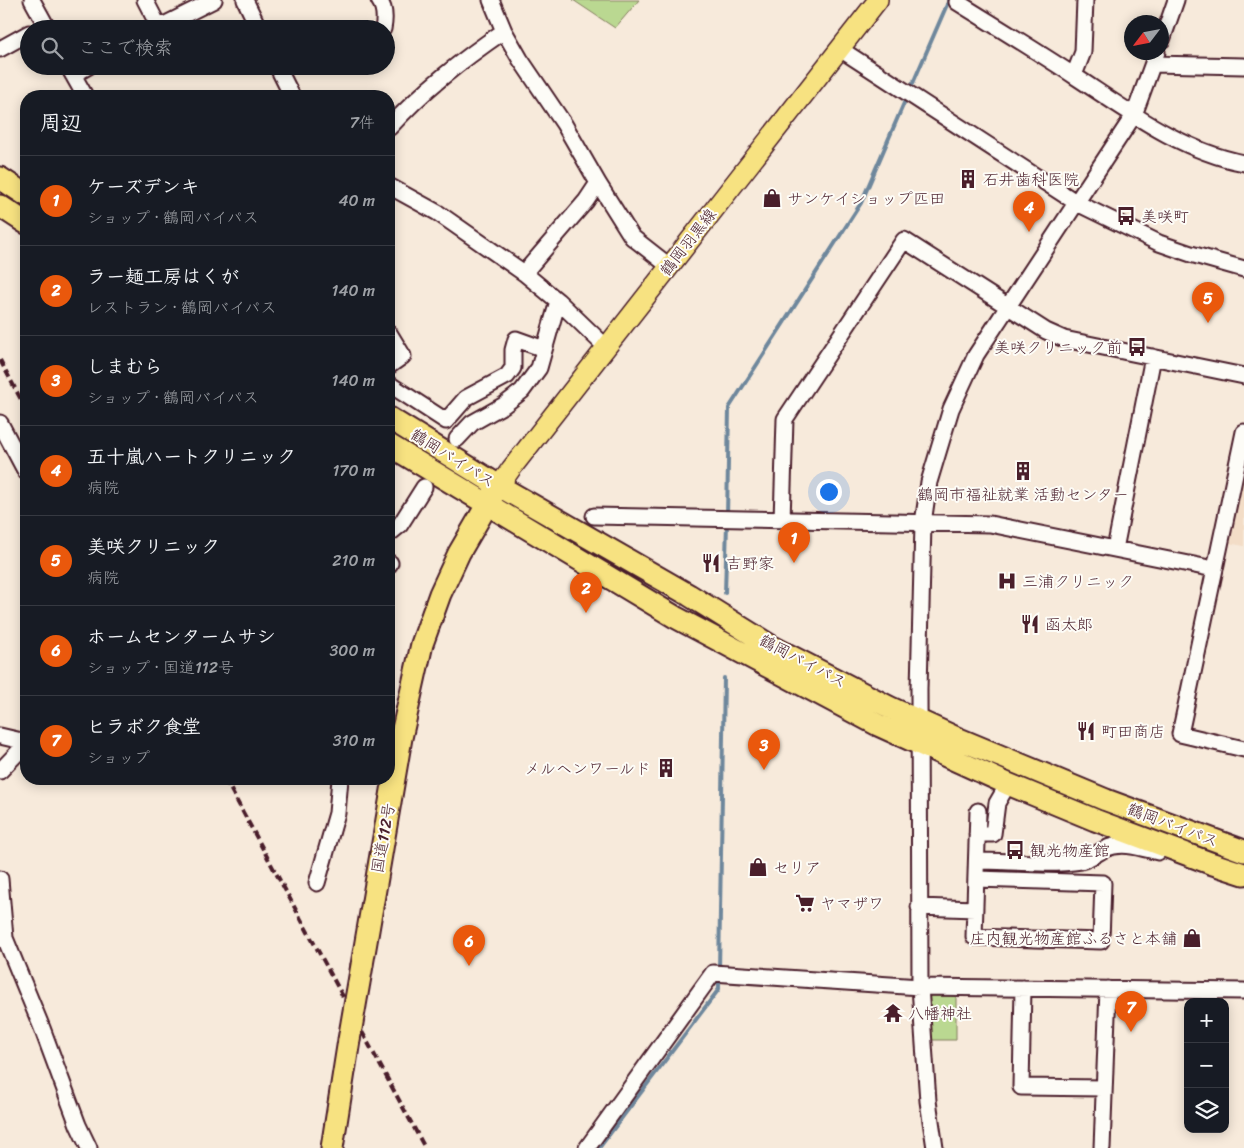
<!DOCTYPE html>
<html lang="ja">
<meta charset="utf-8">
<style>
body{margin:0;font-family:Sriracha,"Klee One",sans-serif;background:#20242c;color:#f1f3f6}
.controls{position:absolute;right:15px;bottom:15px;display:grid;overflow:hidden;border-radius:10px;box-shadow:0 2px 12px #0003}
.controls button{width:45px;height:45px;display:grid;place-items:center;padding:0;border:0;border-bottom:1px solid #363941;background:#171b24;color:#f1f3f6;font:25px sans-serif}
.compass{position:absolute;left:1124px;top:15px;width:45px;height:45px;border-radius:50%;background:#171b24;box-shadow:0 2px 12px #0003;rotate:238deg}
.you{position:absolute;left:828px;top:491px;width:18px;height:18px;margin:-12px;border:4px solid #fff;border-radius:50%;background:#1a73e8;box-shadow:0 0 0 8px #1a73e833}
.badge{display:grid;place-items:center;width:32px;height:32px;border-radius:50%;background:#ea580c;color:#fff;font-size:16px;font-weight:700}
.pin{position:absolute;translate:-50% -41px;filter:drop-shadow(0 1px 2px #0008)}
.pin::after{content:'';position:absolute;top:26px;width:18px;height:15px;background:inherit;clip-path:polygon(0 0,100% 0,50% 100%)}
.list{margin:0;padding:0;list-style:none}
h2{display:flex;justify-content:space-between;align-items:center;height:65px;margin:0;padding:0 20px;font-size:21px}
h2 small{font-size:16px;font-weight:400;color:#9ea1a6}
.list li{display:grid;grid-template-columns:32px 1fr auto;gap:15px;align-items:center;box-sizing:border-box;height:90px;padding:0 20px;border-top:1px solid #363941}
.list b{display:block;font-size:19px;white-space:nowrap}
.list p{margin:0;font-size:16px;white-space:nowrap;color:#9ea1a6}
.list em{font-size:16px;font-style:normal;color:#9ea1a6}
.icon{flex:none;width:28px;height:28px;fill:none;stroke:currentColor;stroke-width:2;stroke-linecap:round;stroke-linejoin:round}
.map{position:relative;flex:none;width:1244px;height:1148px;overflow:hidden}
.search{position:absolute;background:#171b24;box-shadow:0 2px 12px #0003;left:20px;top:20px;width:375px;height:55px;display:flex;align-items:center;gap:12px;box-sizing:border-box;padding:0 18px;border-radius:28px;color:#9ea1a6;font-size:19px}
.panel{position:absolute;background:#171b24;box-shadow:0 2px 12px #0003;left:20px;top:90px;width:375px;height:695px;border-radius:20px}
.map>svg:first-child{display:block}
.built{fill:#f3ddc7}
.green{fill:#bad891;stroke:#827c5e}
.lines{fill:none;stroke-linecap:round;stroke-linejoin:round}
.stream{stroke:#6e879c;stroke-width:4}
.minor-casing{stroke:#4a1f2b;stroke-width:19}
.major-casing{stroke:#4a1f2b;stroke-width:22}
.highway-casing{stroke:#4a1f2b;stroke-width:25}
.minor{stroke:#fdfcf7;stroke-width:15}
.major{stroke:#f7e281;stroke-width:19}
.highway{stroke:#f7e281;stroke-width:21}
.rail{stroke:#4a1f2b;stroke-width:4;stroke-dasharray:8 4;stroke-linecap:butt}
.highway-bridge-casing{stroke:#4a1f2b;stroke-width:25;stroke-linecap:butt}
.highway-bridge{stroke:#f7e281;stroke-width:21}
.labels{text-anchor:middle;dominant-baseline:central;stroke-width:4;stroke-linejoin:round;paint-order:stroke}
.poi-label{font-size:16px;fill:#4a1f2b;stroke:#fdfcf7;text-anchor:start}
.street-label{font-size:16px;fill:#4a1f2b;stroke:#fdfcf7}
</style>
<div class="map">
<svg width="1244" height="1148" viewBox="0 0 1244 1148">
<rect width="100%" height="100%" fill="#f7eadb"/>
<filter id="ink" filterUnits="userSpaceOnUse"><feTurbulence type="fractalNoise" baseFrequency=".02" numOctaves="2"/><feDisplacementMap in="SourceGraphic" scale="10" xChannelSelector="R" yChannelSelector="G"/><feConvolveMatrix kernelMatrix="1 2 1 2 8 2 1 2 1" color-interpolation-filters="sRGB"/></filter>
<g filter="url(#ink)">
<path class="built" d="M1244 467V546L1228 543Z"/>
<path class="green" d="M573 0H639L615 28Z
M926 996H956V1040H928Z"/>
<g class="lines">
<path class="stream" d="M910 90 949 0
M727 516 729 408 861 203 907 96
M725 593 727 523
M719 970 724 678
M599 1148 719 989V977"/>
<g class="minor-casing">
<path id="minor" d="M32 0 48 29
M145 0 159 27
M245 0 259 29
M379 0C385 8 385 19 383 29
M491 0 504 31 520 59 564 124 598 183 586 201 524 273
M958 0 957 2C997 27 1037 51 1076 77 1128 111 1181 151 1244 163
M156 29 214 0
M1162 40 1176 0
M0 49 29 33
M840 49 1077 203 1159 243 1191 254 1244 269
M1153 64 1244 66
M68 66 85 96
M277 66 292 96
M73 75 89 66
M1074 75 1083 52 1085 0
M389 128C423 90 462 60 504 31
M598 183 632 237 669 266
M389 186 438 213 524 273 558 301 606 347
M389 333 403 356 389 366
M389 384 446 421 466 398 507 376 513 368V350L516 339 544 349
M0 423 26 472
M1244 432 1180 734 1244 749
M457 439 472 423 504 405 522 391 539 368 558 301
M594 516 990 524 1214 569
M782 521 785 419 904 240 1046 331 1064 339 1244 376
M389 534 400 525 424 487
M1115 549 1153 357
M389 565 390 563
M0 736 26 742
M0 771 26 744
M977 834H993L997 803 1008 784
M977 861C1009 861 1049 866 1081 861 1090 859 1097 853 1105 849 1122 841 1141 848 1158 852
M0 879 5 938 42 1028 78 1125 89 1148
M976 879 1103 883 1101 941 974 937C975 895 977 853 978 811
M317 883 337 813 340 779
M919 907 975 909
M1023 988 1021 1087 1104 1088
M587 1148 713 973 920 987 1244 991
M935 1148 928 1101 920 987 919 689 923 523 929 482 951 409 976 355 1134 115 1157 52
M1102 1148 1108 989"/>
</g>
<g class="major-casing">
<path id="major" d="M499 486 511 469 878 0"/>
</g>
<g class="highway-casing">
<path id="highway" d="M0 178 26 195
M0 206 26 223
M389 418 499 486 689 595 771 646 889 707 959 739 1106 800 1244 851
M389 445 675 617 878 725 1008 784 1095 820 1210 863 1244 874
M362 965 401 738 422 644 440 594 459 553 494 493
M332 1148 349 1040"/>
</g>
<use href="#minor" class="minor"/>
<use href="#major" class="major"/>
<use href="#highway" class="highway"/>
<path class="rail" d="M0 360 26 409
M225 779 425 1148"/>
<g class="highway-bridge-casing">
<path id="highway-bridge" d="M349 1040 362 965"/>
</g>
<use href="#highway-bridge" class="highway-bridge"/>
</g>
</g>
<defs>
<g id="building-bare" transform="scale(1.5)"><path d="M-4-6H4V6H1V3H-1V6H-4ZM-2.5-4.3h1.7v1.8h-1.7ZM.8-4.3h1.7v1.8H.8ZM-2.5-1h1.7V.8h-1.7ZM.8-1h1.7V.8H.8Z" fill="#4a1f2b" stroke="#fdfcf7" stroke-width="2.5" paint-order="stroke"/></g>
<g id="shop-bare" transform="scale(1.5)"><path d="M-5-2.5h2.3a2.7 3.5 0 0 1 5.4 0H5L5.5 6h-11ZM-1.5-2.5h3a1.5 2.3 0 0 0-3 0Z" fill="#4a1f2b" stroke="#fdfcf7" stroke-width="2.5" paint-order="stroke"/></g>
<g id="bus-bare" transform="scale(1.5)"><path d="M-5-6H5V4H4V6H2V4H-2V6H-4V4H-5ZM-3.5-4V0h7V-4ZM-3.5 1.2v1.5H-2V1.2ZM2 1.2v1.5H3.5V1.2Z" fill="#4a1f2b" stroke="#fdfcf7" stroke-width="2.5" paint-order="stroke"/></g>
<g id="restaurant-bare" transform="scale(1.5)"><path d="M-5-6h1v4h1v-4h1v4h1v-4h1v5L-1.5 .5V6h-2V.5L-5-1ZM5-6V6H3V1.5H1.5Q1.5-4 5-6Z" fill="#4a1f2b" stroke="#fdfcf7" stroke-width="2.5" paint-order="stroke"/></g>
<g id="hospital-bare" transform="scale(1.5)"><path d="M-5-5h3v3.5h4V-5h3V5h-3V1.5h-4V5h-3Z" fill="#4a1f2b" stroke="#fdfcf7" stroke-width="2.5" paint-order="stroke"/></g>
<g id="supermarket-bare" transform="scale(1.5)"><path d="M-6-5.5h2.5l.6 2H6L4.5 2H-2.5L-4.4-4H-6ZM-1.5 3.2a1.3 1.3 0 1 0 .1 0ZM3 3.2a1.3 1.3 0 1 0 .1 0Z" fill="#4a1f2b" stroke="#fdfcf7" stroke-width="2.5" paint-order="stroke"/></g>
<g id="temple-bare" transform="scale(1.5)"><path d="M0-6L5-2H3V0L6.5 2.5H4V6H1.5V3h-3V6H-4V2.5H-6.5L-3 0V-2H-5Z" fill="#4a1f2b" stroke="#fdfcf7" stroke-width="2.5" paint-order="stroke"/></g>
</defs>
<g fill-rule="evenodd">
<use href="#building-bare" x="968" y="179"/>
<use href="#shop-bare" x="772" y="198"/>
<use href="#bus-bare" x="1126" y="216"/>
<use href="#bus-bare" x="1137" y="347"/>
<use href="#building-bare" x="1023" y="471"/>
<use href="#restaurant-bare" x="711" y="563"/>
<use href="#hospital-bare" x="1007" y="581"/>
<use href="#restaurant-bare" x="1030" y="624"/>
<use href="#restaurant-bare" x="1086" y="731"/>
<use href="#building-bare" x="666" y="768"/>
<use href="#bus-bare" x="1015" y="850"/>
<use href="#shop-bare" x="758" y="867"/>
<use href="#supermarket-bare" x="805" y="903"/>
<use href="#shop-bare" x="1192" y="938"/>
<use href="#temple-bare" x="893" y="1013"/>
</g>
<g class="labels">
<g class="poi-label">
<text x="983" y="179">石井歯科医院</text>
<text x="787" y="198">サンケイショップ匹田</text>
<text x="1141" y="216">美咲町</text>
<text x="1122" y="347" text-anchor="end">美咲クリニック前</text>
<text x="1023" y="494" text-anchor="middle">鶴岡市福祉就業 活動センター</text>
<text x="726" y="563">吉野家</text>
<text x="1022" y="581">三浦クリニック</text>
<text x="1045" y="624">函太郎</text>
<text x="1101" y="731">町田商店</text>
<text x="651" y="768" text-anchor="end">メルヘンワールド</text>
<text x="1030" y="850">観光物産館</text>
<text x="773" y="867">セリア</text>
<text x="820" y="903">ヤマザワ</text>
<text x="1177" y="938" text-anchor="end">庄内観光物産館ふるさと本舗</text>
<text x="908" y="1013">八幡神社</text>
</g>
<g class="street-label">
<text transform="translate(688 242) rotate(-52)">鶴岡羽黒線</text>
<text transform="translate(453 458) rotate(32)">鶴岡バイパス</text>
<text transform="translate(803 661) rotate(28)">鶴岡バイパス</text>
<text transform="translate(1173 825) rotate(21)">鶴岡バイパス</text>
<text transform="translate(383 838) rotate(-80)">国道112号</text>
</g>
</g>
</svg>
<div class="controls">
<button>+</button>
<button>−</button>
<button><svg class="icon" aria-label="layers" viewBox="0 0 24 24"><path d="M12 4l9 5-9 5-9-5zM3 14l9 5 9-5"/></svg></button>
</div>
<svg class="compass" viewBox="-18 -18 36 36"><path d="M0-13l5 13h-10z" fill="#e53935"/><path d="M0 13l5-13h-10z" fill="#9ea1a6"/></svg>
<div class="you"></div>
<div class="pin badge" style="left:794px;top:563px">1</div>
<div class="pin badge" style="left:586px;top:613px">2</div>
<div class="pin badge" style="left:764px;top:770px">3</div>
<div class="pin badge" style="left:1029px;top:232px">4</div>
<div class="pin badge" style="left:1208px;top:323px">5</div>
<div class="pin badge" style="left:469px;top:966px">6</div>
<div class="pin badge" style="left:1131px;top:1032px">7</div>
<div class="search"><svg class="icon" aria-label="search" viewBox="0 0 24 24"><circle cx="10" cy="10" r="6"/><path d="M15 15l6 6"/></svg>ここで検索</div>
<section class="panel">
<h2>周辺<small>7件</small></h2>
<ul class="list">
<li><span class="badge">1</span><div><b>ケーズデンキ</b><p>ショップ · 鶴岡バイパス</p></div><em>40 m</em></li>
<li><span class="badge">2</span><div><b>ラー麺工房はくが</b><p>レストラン · 鶴岡バイパス</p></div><em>140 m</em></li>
<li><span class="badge">3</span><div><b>しまむら</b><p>ショップ · 鶴岡バイパス</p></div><em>140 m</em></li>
<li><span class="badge">4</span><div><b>五十嵐ハートクリニック</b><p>病院</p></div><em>170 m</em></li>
<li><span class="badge">5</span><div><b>美咲クリニック</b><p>病院</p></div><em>210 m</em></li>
<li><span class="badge">6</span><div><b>ホームセンタームサシ</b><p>ショップ · 国道112号</p></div><em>300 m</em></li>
<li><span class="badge">7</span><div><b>ヒラボク食堂</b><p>ショップ</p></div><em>310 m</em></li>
</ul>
</section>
</div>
